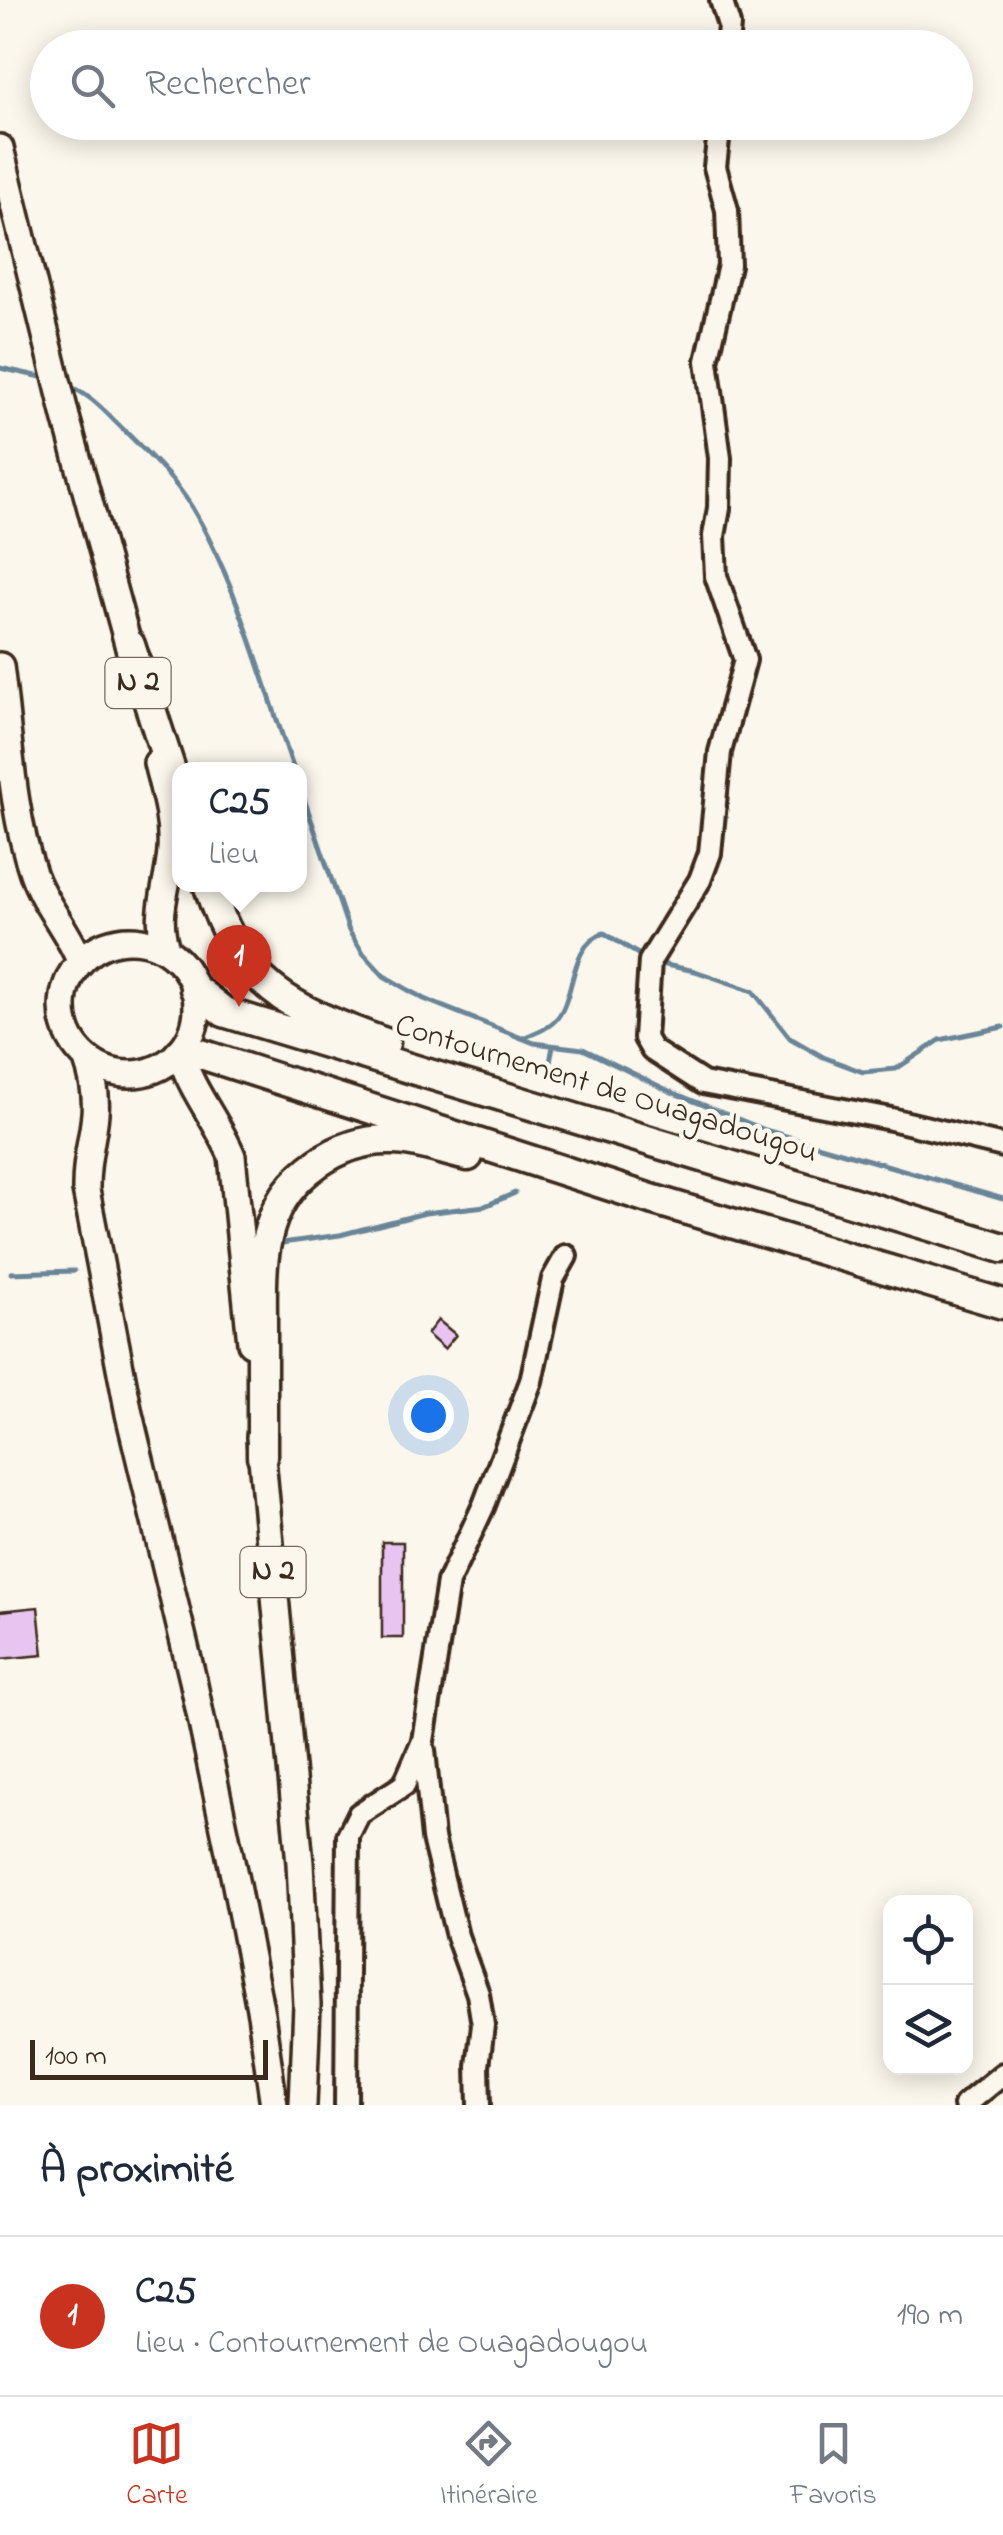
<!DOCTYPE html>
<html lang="fr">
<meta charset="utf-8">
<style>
body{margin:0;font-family:"Indie Flower",sans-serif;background:#f6f6f7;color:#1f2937}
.controls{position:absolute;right:30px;bottom:30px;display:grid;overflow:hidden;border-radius:20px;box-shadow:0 5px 25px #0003}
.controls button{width:90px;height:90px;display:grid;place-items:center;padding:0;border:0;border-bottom:2px solid #e0e1e3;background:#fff;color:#1f2937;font:50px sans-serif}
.scale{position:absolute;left:30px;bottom:25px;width:238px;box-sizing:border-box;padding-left:10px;border:5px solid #3b2a1e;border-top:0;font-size:28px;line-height:35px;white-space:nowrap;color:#3b2a1e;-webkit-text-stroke:8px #fbf7ec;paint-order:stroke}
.you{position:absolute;left:428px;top:1415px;width:35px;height:35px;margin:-25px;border:8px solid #fff;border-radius:50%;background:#1a73e8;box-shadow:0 0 0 15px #1a73e833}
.badge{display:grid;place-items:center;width:65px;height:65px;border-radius:50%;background:#c8321e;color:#fff;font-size:32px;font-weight:700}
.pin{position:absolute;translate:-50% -82px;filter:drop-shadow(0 2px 5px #0008)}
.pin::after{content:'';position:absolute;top:52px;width:35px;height:30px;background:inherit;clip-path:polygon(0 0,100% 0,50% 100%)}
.popup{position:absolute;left:172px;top:762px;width:135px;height:130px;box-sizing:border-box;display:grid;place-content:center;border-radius:20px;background:#fff;filter:drop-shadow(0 2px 8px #0005);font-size:32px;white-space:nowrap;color:#747a83}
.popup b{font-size:38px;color:#1f2937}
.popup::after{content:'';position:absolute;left:50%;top:100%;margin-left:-20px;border:20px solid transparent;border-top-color:#fff}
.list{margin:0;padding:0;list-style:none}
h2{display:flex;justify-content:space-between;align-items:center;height:130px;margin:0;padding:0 40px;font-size:42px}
h2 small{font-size:32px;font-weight:400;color:#747a83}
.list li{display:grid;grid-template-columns:65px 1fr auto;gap:30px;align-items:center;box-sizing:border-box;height:160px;padding:0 40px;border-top:2px solid #e0e1e3}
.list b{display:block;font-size:38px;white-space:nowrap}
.list p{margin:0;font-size:32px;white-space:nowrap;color:#747a83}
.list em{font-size:32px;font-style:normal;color:#747a83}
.icon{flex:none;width:55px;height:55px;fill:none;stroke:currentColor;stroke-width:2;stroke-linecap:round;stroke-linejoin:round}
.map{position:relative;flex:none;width:1003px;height:2105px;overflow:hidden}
.search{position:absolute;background:#fff;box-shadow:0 5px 25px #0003;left:30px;right:30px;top:30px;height:110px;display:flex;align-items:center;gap:25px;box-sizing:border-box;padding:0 35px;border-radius:55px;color:#747a83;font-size:38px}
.sheet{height:290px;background:#fff}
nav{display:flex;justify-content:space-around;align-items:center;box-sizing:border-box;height:140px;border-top:2px solid #e0e1e3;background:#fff;font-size:28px;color:#747a83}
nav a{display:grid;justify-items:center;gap:5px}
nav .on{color:#c8321e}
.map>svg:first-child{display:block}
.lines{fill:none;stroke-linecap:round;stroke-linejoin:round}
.stream{stroke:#698597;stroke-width:5}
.building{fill:#e8c5f0;stroke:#3b2a1e;stroke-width:2.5}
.minor-casing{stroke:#3b2a1e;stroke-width:28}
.major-casing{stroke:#3b2a1e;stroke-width:32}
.highway-casing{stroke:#3b2a1e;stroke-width:35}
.minor{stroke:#fbf7ec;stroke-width:20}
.major{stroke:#fbf7ec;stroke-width:25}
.highway{stroke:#fbf7ec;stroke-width:28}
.labels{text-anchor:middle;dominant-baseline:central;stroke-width:9;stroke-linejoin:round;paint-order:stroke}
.shield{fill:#fbf7ec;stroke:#75685c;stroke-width:2.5}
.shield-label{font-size:30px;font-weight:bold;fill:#3b2a1e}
.street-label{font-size:32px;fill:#3b2a1e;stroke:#fbf7ec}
</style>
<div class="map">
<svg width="1003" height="2105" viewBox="0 0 1003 2105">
<rect width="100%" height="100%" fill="#fbf7ec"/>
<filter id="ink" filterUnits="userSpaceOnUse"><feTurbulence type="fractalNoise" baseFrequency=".01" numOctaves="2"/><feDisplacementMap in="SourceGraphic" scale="20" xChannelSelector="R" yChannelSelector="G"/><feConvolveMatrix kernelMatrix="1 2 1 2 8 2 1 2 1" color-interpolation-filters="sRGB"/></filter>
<g filter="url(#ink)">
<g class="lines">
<path class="stream" d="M0 368 46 378
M66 385C91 394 106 413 125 431 148 454 174 478 191 506 237 582 264 685 294 770
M299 784 349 931 363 953 384 976 424 999 534 1043 583 1049 669 1091 765 1130 1003 1199
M656 963 695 971 753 991 790 1038 823 1057 863 1072 896 1069 940 1040 1003 1027
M523 1038C535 1033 550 1028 558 1017 575 995 570 943 604 933L646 959
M549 1068 553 1046
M282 1243 340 1235 425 1213 485 1206 515 1193
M11 1273 74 1271"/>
</g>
<path class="building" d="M438 1320 456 1335 444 1349 427 1334Z
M382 1542H403V1638H382Z
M38 1607 43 1655 0 1659V1611Z"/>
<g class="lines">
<g class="minor-casing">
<path id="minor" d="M721 0 729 25 727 48
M720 122 715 167 727 210 729 265 707 361 720 458 719 508 714 536 716 576 745 660 720 752 710 853 700 880 650 961 645 1038 652 1050 703 1083 891 1119 1003 1146
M424 1750 433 1838 457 1936 478 1994 483 2025 478 2066 479 2105
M346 2105 348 1836 359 1814 404 1785 423 1741 448 1582 484 1505 531 1381 553 1279 566 1256
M965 2105 1003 2074"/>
</g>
<g class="major-casing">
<path id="major" d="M0 148 66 417 134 666
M0 666C9 732 11 810 33 873 44 905 68 930 80 961
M157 763C164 791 173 820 171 850 169 887 153 915 167 951
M63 1007a67 67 0 1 1 134 0a67 67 0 1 1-134 0Z
M180 1053C191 1091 217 1120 232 1156L251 1343
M87 1060C107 1117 85 1136 86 1190L129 1414 193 1680 235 1880 261 2014 274 2105
M260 1437 300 1863 307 2005 303 2105"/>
</g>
<g class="highway-casing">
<path id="highway" d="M130 645 179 795
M208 884C241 988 289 1008 385 1043
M195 989 224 1012 1003 1248
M180 1053 201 1054 651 1199 1003 1304
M262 1456C262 1413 262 1369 262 1326 262 1292 260 1259 270 1227 286 1175 340 1138 393 1140 418 1140 444 1151 468 1156"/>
</g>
<use href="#minor" class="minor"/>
<use href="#major" class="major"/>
<use href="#highway" class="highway"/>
</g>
</g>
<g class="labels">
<g class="shield">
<rect x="105.5" y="658" width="65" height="50" rx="8"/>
<rect x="240.5" y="1547" width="65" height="50" rx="8"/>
</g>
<g class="shield-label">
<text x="138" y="683">N 2</text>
<text x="273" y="1572">N 2</text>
</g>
<g class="street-label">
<text transform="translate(606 1090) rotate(17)">Contournement de Ouagadougou</text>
</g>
</g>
</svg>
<div class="controls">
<button><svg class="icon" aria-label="locate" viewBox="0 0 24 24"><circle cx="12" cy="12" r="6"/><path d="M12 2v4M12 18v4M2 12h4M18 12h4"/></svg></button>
<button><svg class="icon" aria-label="layers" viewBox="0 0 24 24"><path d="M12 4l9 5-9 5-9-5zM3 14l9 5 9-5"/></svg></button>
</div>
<div class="scale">100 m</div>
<div class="you"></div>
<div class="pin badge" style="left:239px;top:1007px">1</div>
<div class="popup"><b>C25</b>Lieu</div>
<div class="search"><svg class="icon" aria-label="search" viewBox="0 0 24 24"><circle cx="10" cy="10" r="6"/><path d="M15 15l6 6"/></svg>Rechercher</div>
</div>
<section class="sheet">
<h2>À proximité<small></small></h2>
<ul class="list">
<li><span class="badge">1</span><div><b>C25</b><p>Lieu · Contournement de Ouagadougou</p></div><em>190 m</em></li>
</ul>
</section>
<nav>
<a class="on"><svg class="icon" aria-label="map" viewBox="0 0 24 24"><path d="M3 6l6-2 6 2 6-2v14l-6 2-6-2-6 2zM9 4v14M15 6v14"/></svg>Carte</a>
<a><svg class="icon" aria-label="directions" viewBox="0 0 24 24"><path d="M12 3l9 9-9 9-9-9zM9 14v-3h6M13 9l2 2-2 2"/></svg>Itinéraire</a>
<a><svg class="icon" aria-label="saved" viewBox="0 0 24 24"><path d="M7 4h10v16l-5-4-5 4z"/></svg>Favoris</a>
</nav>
